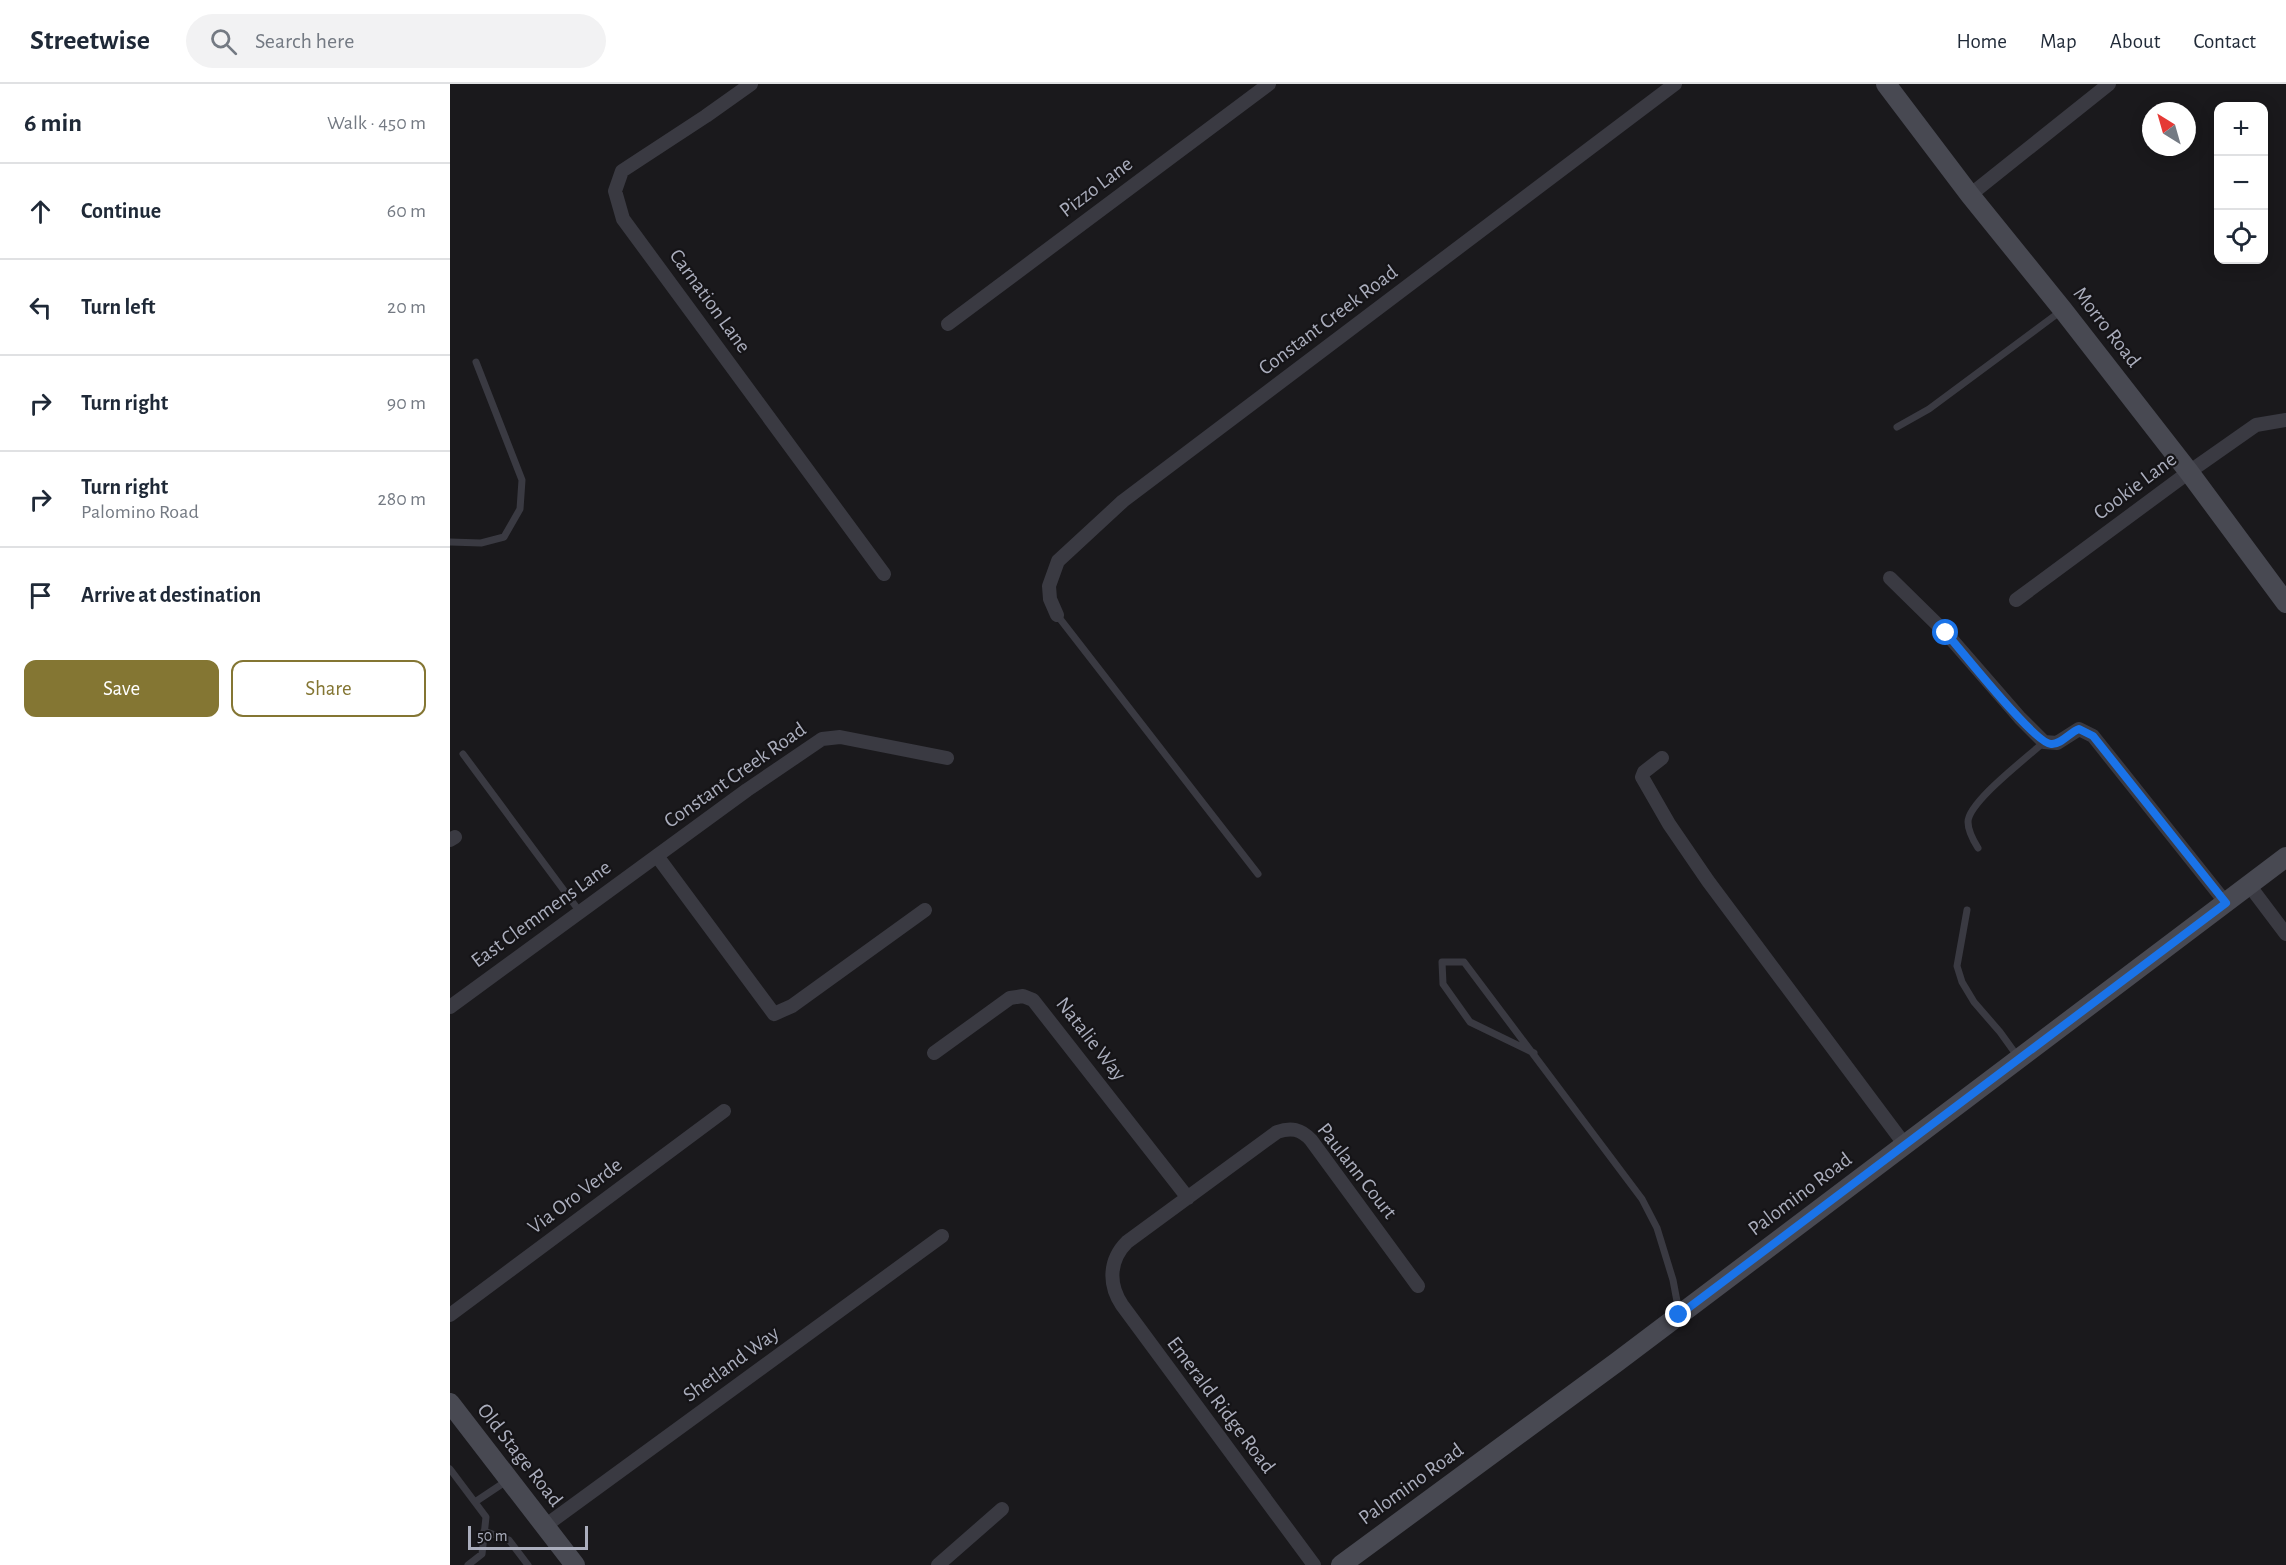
<!DOCTYPE html>
<meta charset="utf-8">
<style>
body{margin:0;font-family:"Alegreya Sans",sans-serif;background:#f2f2f3;color:#1f2937}
.controls{position:absolute;right:18px;top:18px;display:grid;overflow:hidden;border-radius:12px;box-shadow:0 3px 15px #0003}
.controls button{width:54px;height:54px;display:grid;place-items:center;padding:0;border:0;border-bottom:2px solid #e0e1e3;background:#fff;color:#1f2937;font:30px sans-serif}
.compass{position:absolute;left:1692px;top:18px;width:54px;height:54px;border-radius:50%;background:#fff;box-shadow:0 3px 15px #0003;rotate:323deg}
.scale{position:absolute;left:18px;bottom:15px;width:120px;box-sizing:border-box;padding-left:6px;border:3px solid #abaebd;border-top:0;font-size:16px;line-height:21px;white-space:nowrap;color:#abaebd;-webkit-text-stroke:4px #151417;paint-order:stroke}
.stop{position:absolute;width:18px;height:18px;margin:-14px;border:4px solid #1a73e8;border-radius:50%;background:#fff}
.stop.end{background:#1a73e8;border-color:#fff;box-shadow:0 2px 6px #0008}
.list{margin:0;padding:0;list-style:none}
h2{display:flex;justify-content:space-between;align-items:center;height:78px;margin:0;padding:0 24px;font-size:26px}
h2 small{font-size:20px;font-weight:400;color:#747a83}
.list li{display:grid;grid-template-columns:39px 1fr auto;gap:18px;align-items:center;box-sizing:border-box;height:96px;padding:0 24px;border-top:2px solid #e0e1e3}
.list b{display:block;font-size:22px;white-space:nowrap}
.list p{margin:0;font-size:20px;white-space:nowrap;color:#747a83}
.list em{font-size:20px;font-style:normal;color:#747a83}
.actions{display:flex;gap:12px;padding:18px 24px}
.actions a{flex:1;padding:14px 0;border:2px solid #847633;border-radius:12px;text-align:center;font-size:21px;color:#847633}
.actions .main{background:#847633;color:#fff}
.icon{flex:none;width:33px;height:33px;fill:none;stroke:currentColor;stroke-width:2;stroke-linecap:round;stroke-linejoin:round}
.map{position:relative;flex:none;width:1836px;height:1481px;overflow:hidden}
header{display:flex;align-items:center;gap:36px;box-sizing:border-box;height:84px;padding:0 30px;background:#fff;border-bottom:2px solid #e0e1e3}
header strong{font-size:28px}
nav{display:flex;gap:33px;margin-inline-start:auto;font-size:21px}
.search{width:420px;height:54px;background:#f2f2f3;display:flex;align-items:center;gap:15px;box-sizing:border-box;padding:0 21px;border-radius:33px;color:#747a83;font-size:22px}
main{display:flex}
aside{flex:1;background:#fff}
.map>svg:first-child{display:block}
.lines{fill:none;stroke-linecap:round;stroke-linejoin:round}
.lane{stroke:#3a3a42;stroke-width:7}
.street{stroke:#3a3a42;stroke-width:14}
.secondary{stroke:#484952;stroke-width:20}
.route{stroke:#1a73e8;stroke-width:8}
.labels{text-anchor:middle;dominant-baseline:central;stroke-width:4.5;stroke-linejoin:round;paint-order:stroke}
.street-label{font-size:21px;fill:#abaebd;stroke:#151417}
</style>
<header>
<strong>Streetwise</strong>
<div class="search"><svg class="icon" aria-label="search" viewBox="0 0 24 24"><circle cx="10" cy="10" r="6"/><path d="M15 15l6 6"/></svg>Search here</div>
<nav><a>Home</a><a>Map</a><a>About</a><a>Contact</a></nav>
</header>
<main>
<aside>
<h2>6 min<small>Walk · 450 m</small></h2>
<ul class="list">
<li><svg class="icon" aria-label="ahead" viewBox="0 0 24 24"><path d="M12 20V5M6 11l6-6 6 6"/></svg><div><b>Continue</b></div><em>60 m</em></li>
<li><svg class="icon" aria-label="left" viewBox="0 0 24 24"><path d="M17 20v-9H6M10 6l-5 5 5 5"/></svg><div><b>Turn left</b></div><em>20 m</em></li>
<li><svg class="icon" aria-label="right" viewBox="0 0 24 24"><path d="M7 20v-9h11M14 6l5 5-5 5"/></svg><div><b>Turn right</b></div><em>90 m</em></li>
<li><svg class="icon" aria-label="right" viewBox="0 0 24 24"><path d="M7 20v-9h11M14 6l5 5-5 5"/></svg><div><b>Turn right</b><p>Palomino Road</p></div><em>280 m</em></li>
<li><svg class="icon" aria-label="arrive" viewBox="0 0 24 24"><path d="M6 21V4h12l-3 4 3 4H6"/></svg><div><b>Arrive at destination</b></div></li>
</ul>
<div class="actions"><a class="main">Save</a><a>Share</a></div>
</aside>
<div class="map">
<svg width="1836" height="1481" viewBox="0 0 1836 1481">
<rect width="100%" height="100%" fill="#1a191c"/>
<g class="lines">
<path class="lane" d="M1447 343 1479 325 1611 227
M0 458 31 459 54 453 70 425 72 396 26 278
M607 531 808 790
M13 670 130 828
M1528 764C1523 756 1518 747 1518 738 1518 718 1578 673 1594 658
M1517 826 1507 882 1512 898 1524 918 1550 948 1568 973
M1084 969 1020 938 993 900 992 878H1014L1192 1115 1207 1144 1223 1196 1229 1228
M0 1385 36 1433 32 1470 18 1481
M25 1418 58 1396
M34 1447 59 1456 78 1481"/>
<path class="street" d="M301 0 256 32 172 87 165 107 173 135 434 490
M1520 111 1659 0
M498 240 819 0
M1440 494 1496 549 1570 634 1594 658 1607 659 1629 645 1643 652 1776 819
M1566 516 1739 388 1806 341 1836 336
M607 531 600 515 599 502 608 477 673 417 1225 0
M1212 674 1194 688 1192 693 1219 740 1258 797 1455 1061
M0 756 5 753
M207 772 324 930 342 922 475 826
M1799 801 1836 850
M0 923 297 706 372 655 390 653 497 674
M484 969 560 914 573 912 583 916 738 1114
M0 1231 274 1027
M95 1442 492 1152
M488 1481 552 1425
M864 1481 672 1221C658 1200 659 1176 677 1158L827 1048C841 1043 851 1045 861 1056L968 1202"/>
<path class="secondary" d="M1436 0 1520 111 1613 226 1739 388 1836 519
M0 1319 125 1481
M891 1481 1167 1278 1836 773"/>
</g>
<g class="lines">
<path class="route" d="M1229 1231 1776 819 1643 652 1629 645C1620 648 1611 661 1601 660 1584 659 1512 567 1496 549"/>
</g>
<g class="labels">
<g class="street-label">
<text transform="translate(646 103) rotate(-37)">Pizzo Lane</text>
<text transform="translate(260 217) rotate(54)">Carnation Lane</text>
<text transform="translate(878 236) rotate(-37)">Constant Creek Road</text>
<text transform="translate(1657 243) rotate(52)">Morro Road</text>
<text transform="translate(1685 402) rotate(-37)">Cookie Lane</text>
<text transform="translate(285 691) rotate(-35)">Constant Creek Road</text>
<text transform="translate(91 830) rotate(-36)">East Clemmens Lane</text>
<text transform="translate(641 955) rotate(52)">Natalie Way</text>
<text transform="translate(907 1087) rotate(52)">Paulann Court</text>
<text transform="translate(1350 1110) rotate(-37)">Palomino Road</text>
<text transform="translate(125 1112) rotate(-37)">Via Oro Verde</text>
<text transform="translate(281 1280) rotate(-36)">Shetland Way</text>
<text transform="translate(771 1321) rotate(53)">Emerald Ridge Road</text>
<text transform="translate(70 1371) rotate(52)">Old Stage Road</text>
<text transform="translate(961 1400) rotate(-36)">Palomino Road</text>
</g>
</g>
</svg>
<div class="controls">
<button>+</button>
<button>−</button>
<button><svg class="icon" aria-label="locate" viewBox="0 0 24 24"><circle cx="12" cy="12" r="6"/><path d="M12 2v4M12 18v4M2 12h4M18 12h4"/></svg></button>
</div>
<svg class="compass" viewBox="-18 -18 36 36"><path d="M0-13l5 13h-10z" fill="#e53935"/><path d="M0 13l5-13h-10z" fill="#747a83"/></svg>
<div class="scale">50 m</div>
<div class="stop" style="left:1496px;top:549px"></div>
<div class="stop end" style="left:1229px;top:1231px"></div>
</div>
</main>
